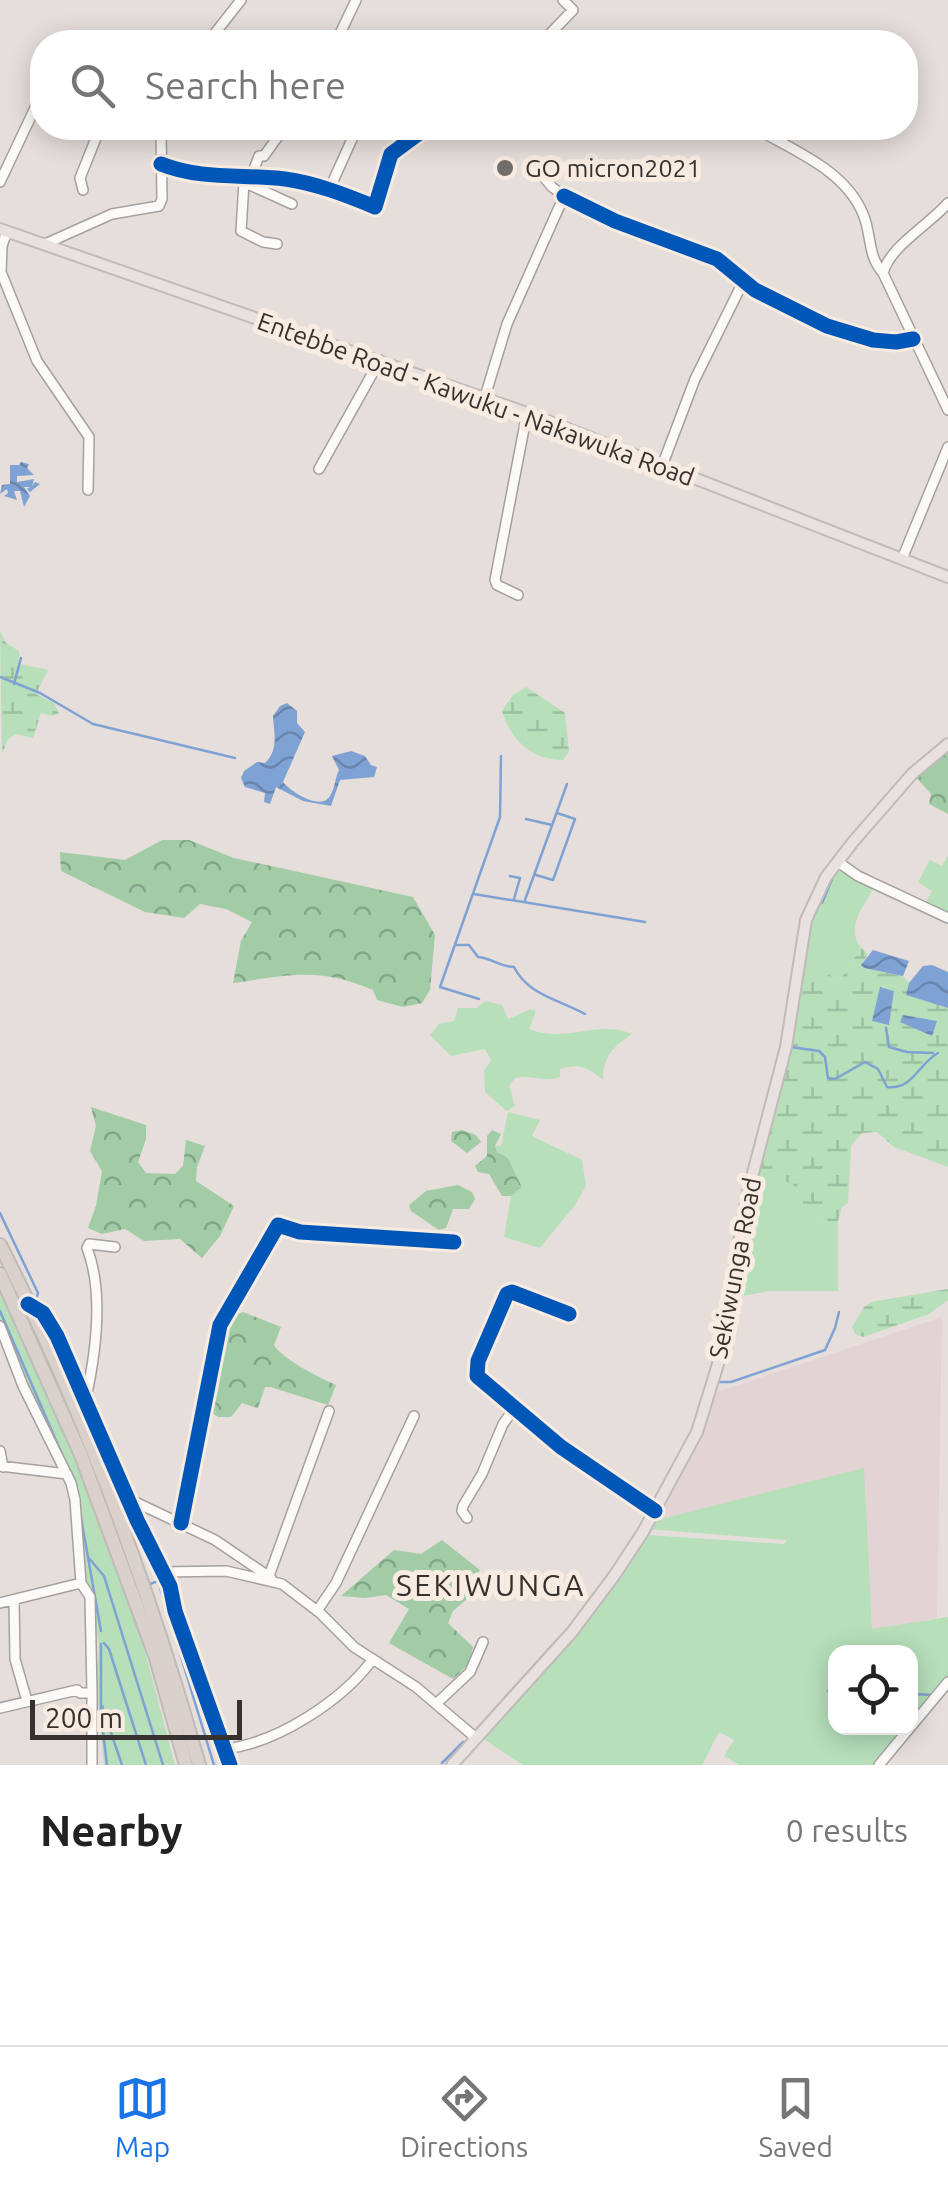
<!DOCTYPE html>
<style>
body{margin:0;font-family:Ubuntu,sans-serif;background:#f2f2f2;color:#222}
.controls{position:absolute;right:30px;bottom:30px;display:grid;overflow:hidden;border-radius:20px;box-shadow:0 5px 25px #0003}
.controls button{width:90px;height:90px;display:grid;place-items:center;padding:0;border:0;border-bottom:2px solid #e0e0e0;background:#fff;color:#222;font:50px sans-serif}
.scale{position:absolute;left:30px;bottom:25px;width:212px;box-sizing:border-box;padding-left:10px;border:5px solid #36312e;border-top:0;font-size:28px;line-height:35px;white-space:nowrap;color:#36312e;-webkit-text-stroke:8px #f8ebe2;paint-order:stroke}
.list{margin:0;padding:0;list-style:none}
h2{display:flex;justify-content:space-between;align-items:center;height:130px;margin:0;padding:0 40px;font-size:42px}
h2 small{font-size:32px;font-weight:400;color:#767676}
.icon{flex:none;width:55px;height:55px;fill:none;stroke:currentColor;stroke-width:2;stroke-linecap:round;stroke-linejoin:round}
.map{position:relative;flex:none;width:948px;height:1765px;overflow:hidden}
.search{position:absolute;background:#fff;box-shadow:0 5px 25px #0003;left:30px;right:30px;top:30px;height:110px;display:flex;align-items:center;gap:25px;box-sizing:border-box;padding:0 35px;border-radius:40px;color:#767676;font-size:38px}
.sheet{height:280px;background:#fff}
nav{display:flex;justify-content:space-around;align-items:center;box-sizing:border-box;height:140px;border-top:2px solid #e0e0e0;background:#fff;font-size:28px;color:#767676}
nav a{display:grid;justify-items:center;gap:5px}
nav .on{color:#1a73e8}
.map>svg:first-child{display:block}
.industrial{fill:#e4d3d4}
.grass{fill:#b6dfba}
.forest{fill:url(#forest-crowns)}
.wetland{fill:url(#wetland-marsh);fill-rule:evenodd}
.water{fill:url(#water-waves)}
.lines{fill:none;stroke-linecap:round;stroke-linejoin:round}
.stream{stroke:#7fa2d4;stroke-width:2.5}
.minor-casing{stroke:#a6a09e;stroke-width:12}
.major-casing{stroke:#bfbbb8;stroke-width:14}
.highway-casing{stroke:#bfbbb8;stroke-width:16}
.minor{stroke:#fbfaf9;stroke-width:9}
.major{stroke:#e8e1df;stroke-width:10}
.highway{stroke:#dad1cd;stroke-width:12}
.cycleway-casing{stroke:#f8ebe2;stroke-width:21}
.cycleway{stroke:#0057b8;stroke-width:15}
.poi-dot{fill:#746e6a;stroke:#f8ebe2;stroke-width:4}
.labels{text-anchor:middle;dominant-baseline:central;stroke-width:10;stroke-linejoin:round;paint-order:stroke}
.poi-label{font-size:25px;fill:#36312e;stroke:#f8ebe2;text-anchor:start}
.street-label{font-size:25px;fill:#36312e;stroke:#f8ebe2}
.quarter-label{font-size:30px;letter-spacing:2.5px;fill:#36312e;stroke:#f8ebe2}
</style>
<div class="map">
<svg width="948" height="1765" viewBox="0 0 948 1765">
<defs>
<pattern id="forest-crowns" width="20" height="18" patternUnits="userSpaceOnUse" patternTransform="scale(2.5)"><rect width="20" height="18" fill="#a1cca6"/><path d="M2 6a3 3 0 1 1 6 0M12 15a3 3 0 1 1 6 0" fill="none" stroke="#84a688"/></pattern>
<pattern id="wetland-marsh" width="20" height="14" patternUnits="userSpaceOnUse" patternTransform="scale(2.5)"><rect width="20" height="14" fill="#b6dfba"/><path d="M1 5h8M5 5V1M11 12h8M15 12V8" fill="none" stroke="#9dc0a0"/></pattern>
<pattern id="water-waves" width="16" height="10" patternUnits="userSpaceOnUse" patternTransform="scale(2.5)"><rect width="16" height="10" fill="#7fa2d4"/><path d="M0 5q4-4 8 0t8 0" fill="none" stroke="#6985ac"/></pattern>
</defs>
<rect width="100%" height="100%" fill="#e6deda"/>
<path class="industrial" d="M942 1317 937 1618 872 1630 863 1469 653 1521 714 1393Z"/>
<path class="grass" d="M948 856V914L925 904 932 891 918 882 930 860 942 866Z
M837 866 874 888C863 908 845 927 861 948L839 981 803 958 808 926Z
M486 1001 502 1005 508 1019 531 1009 536 1011 529 1029C565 1044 599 1019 632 1034 613 1047 603 1056 603 1080 587 1067 580 1063 560 1069V1077C547 1083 530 1074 515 1078L509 1086 515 1106 507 1111 485 1092 484 1071 491 1060 485 1049 451 1056 430 1035 439 1024 454 1021 458 1008H476Z
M508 1112 540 1120 532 1136 582 1160 586 1186 575 1205 540 1248 504 1237 511 1196 522 1186 508 1158 497 1152 495 1146H501Z
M757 1173 793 1184C807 1207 807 1225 838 1221V1291H769L737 1297Z
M0 1291 64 1428 139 1629 175 1765H104L96 1683 99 1646 90 1585 80 1584 74 1507 66 1482 0 1322Z
M864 1468 872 1629 948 1617V1679L911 1726 910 1652H836V1728H909L875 1765H739L724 1756 734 1740 719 1732 702 1765H523L482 1738 553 1662 627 1567 648 1535 784 1544 787 1540 648 1529 653 1521Z"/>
<path class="forest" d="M948 749V814L929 804 931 794 915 776Z
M162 840H189L234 858 413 897 435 935 430 990 422 1003 403 1007 377 1000 373 990C318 967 290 975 233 983L241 941 252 922 226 909 200 904 184 918 145 912 61 871 60 852 125 860Z
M91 1107 146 1125V1139L138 1162 146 1173 175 1174 183 1166 186 1140 205 1146 197 1167 196 1181 234 1206 220 1236 202 1258 180 1239 144 1241 125 1229 102 1234 88 1228 96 1206 102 1171 90 1151 96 1126Z
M462 1130 476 1135 481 1142 467 1153 451 1141 452 1132Z
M492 1130 501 1134 495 1146 497 1152 508 1158 522 1187 511 1196H502L489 1174 478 1172 475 1166 487 1156V1136Z
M458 1185 472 1192 475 1199 469 1209H453L446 1228 439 1230 411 1211 409 1205 426 1191Z
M243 1312 281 1327 274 1345C282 1359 320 1378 336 1385L328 1405 270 1387H265L258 1408 242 1403 231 1417H218L209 1411 221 1333 228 1318Z
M442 1540 480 1570 468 1598 453 1611 448 1623 473 1647 469 1664 453 1679 389 1643 409 1609 386 1595 365 1598 341 1596 394 1550 421 1554Z"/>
<path class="wetland" d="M0 631 6 643 19 651 20 664 48 670 36 694 54 703 59 713 53 716 41 713 33 738 16 734 8 739 2 754Z
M526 687 565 713 569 752 563 760C531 760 511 740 502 711L513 695Z
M861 948 868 954 861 965 864 968 903 976 909 983 907 995 948 1008V1167L894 1147 877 1132 862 1133 851 1146 848 1203 842 1207 838 1221C807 1225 807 1207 793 1184L757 1173 803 958 839 981ZM880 987 894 991 889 1025 874 1016Z
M948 1289V1300L929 1314 863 1337 855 1334 852 1327 864 1307 871 1302Z"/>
<path class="water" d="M21 462 29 464 27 468 34 475 17 476V482L34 479 32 486 35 482 40 484 30 492 27 489 30 487H24L30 496 24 507 20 491H14L17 500 4 496 8 493 7 489 0 494 2 485 10 484V465H19Z
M287 703 297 711V723L305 732 283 782C291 792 323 813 331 794 335 787 335 778 339 770L332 756 351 751 365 756 371 765 377 767 374 777 340 780 331 806 303 801 276 787 270 804 264 802 265 793 245 787 241 778 244 771 257 762 265 763C279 749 274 734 273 716L280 706Z
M873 950 909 961 903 976 864 968 861 965Z
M932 965 948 972V1008L906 995 909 983 923 966Z
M880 987 894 991 889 1025 872 1021Z
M903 1015 937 1021 932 1036 900 1022Z"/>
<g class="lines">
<path class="stream" d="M0 677 40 693 93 724 235 758
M14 684 21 658
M526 819 552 825
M536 875 553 880 575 819 557 813
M510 876 520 878 514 899
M474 894 645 922
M525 900 567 784
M822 903 835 872
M455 945H469L478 957C492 958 500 967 514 967 528 995 558 999 585 1014
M479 999 440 987 500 817 501 756
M886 1028 889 1047 907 1052 933 1053
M791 1047 819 1051 825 1057 828 1078 835 1079 865 1062 878 1069 887 1087C913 1090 918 1064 938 1053
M0 1213 38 1293 36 1300
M0 1311 61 1452
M720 1382H731L825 1350 835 1328 839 1312
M80 1512 101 1631
M88 1557 104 1576 163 1765
M150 1584 158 1581 214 1765
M104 1643 109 1649 146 1765
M101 1644V1715L107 1765
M828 1691H836
M910 1694 934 1695
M102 1706 122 1765
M475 1731 557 1640
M442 1763 463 1742"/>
<g class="minor-casing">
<path id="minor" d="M553 33 568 42
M208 42 241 0
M336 42 356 0
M542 42 573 10 563 0
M755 128C794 151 845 170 863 214 872 235 867 255 883 273
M161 164C201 180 243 174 285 179 315 183 346 195 375 207L391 154 426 128
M251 177 259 156H264L284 128
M239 180 292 204
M0 182 42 93
M244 182 241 231 263 242 277 244
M83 190 80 178 100 128
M329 190 357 128
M564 196 615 221 717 259 755 290 827 326 873 340 896 342 913 339
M948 203C929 225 890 246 883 273L948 410
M7 231 2 246 1 272 37 361 89 437 88 490
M45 244 112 214 159 206 162 199 161 128
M484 400 507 324 564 196 552 187 537 169
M662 466 695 379 743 282
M319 469 380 360
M902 559 948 447
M518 595 497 585 495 580 527 413
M838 862 858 876 948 918
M29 1305 47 1317 57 1336 137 1520 170 1586 175 1611 230 1765
M569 1314 512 1292 507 1294 478 1361 477 1376 561 1447 655 1511
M0 1326 23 1386 71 1483 75 1500 81 1583 0 1603
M86 1398C96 1352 104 1292 87 1248L89 1244 115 1247
M0 1451 3 1467
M0 1466 67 1474
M129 1499 215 1540 271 1578
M467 1518 462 1511 463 1506 482 1474 503 1424 511 1413 521 1414
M181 1523 220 1325 278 1225 300 1232 454 1242
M163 1572 226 1571 282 1584 320 1613 354 1647 416 1687 476 1738 473 1740
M269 1576 329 1411
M81 1583 90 1597 92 1693
M14 1600 15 1659 27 1701
M317 1611 336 1583 414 1416
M436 1704 470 1672 483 1642
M0 1708 77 1690 80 1693H92V1765
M225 1749C277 1743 342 1701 373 1659
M879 1765 948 1682"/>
</g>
<g class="major-casing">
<path id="major" d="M0 229 527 413 948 577
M452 1765 572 1632 614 1576 643 1532 697 1432 718 1364 747 1196 786 1047 806 920 826 877 853 842 912 774 948 744"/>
</g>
<g class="highway-casing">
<path id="highway" d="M0 1245C84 1410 149 1587 199 1765
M0 1274 81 1455 156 1658 186 1765"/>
</g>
<use href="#minor" class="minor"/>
<use href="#major" class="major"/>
<use href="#highway" class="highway"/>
<g class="cycleway-casing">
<path id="cycleway" d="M161 164C201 180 243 174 285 179 315 183 346 195 375 207L391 154 426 128
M564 196 615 221 717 259 755 290 827 326 873 340 896 342 913 339
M28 1304 43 1313 57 1336 137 1520 170 1586 175 1611 230 1765
M569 1314 512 1292 507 1294 478 1361 477 1376 561 1447 655 1511
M181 1523 220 1325 278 1225 300 1232 454 1242"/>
</g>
<use href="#cycleway" class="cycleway"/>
</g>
<circle class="poi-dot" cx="505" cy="168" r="10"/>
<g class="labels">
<g class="poi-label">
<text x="525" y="168">GO micron2021</text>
</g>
<g class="street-label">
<text transform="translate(476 399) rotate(20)">Entebbe Road - Kawuku - Nakawuka Road</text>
<text transform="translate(735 1268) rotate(-79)">Sekiwunga Road</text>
</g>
<g class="quarter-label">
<text x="491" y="1585">SEKIWUNGA</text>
</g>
</g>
</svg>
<div class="controls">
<button><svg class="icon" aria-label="locate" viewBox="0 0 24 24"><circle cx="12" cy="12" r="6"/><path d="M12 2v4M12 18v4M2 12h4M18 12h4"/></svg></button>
</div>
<div class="scale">200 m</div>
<div class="search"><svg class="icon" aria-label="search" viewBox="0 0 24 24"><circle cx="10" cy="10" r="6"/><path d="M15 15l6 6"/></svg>Search here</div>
</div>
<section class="sheet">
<h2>Nearby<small>0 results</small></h2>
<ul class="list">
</ul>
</section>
<nav>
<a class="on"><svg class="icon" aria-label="map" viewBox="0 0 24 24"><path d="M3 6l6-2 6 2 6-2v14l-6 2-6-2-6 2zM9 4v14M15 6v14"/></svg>Map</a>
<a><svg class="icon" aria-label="directions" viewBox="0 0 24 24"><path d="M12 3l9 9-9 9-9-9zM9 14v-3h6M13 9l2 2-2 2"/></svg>Directions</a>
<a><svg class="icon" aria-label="saved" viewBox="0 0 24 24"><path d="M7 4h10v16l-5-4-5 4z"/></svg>Saved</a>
</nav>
